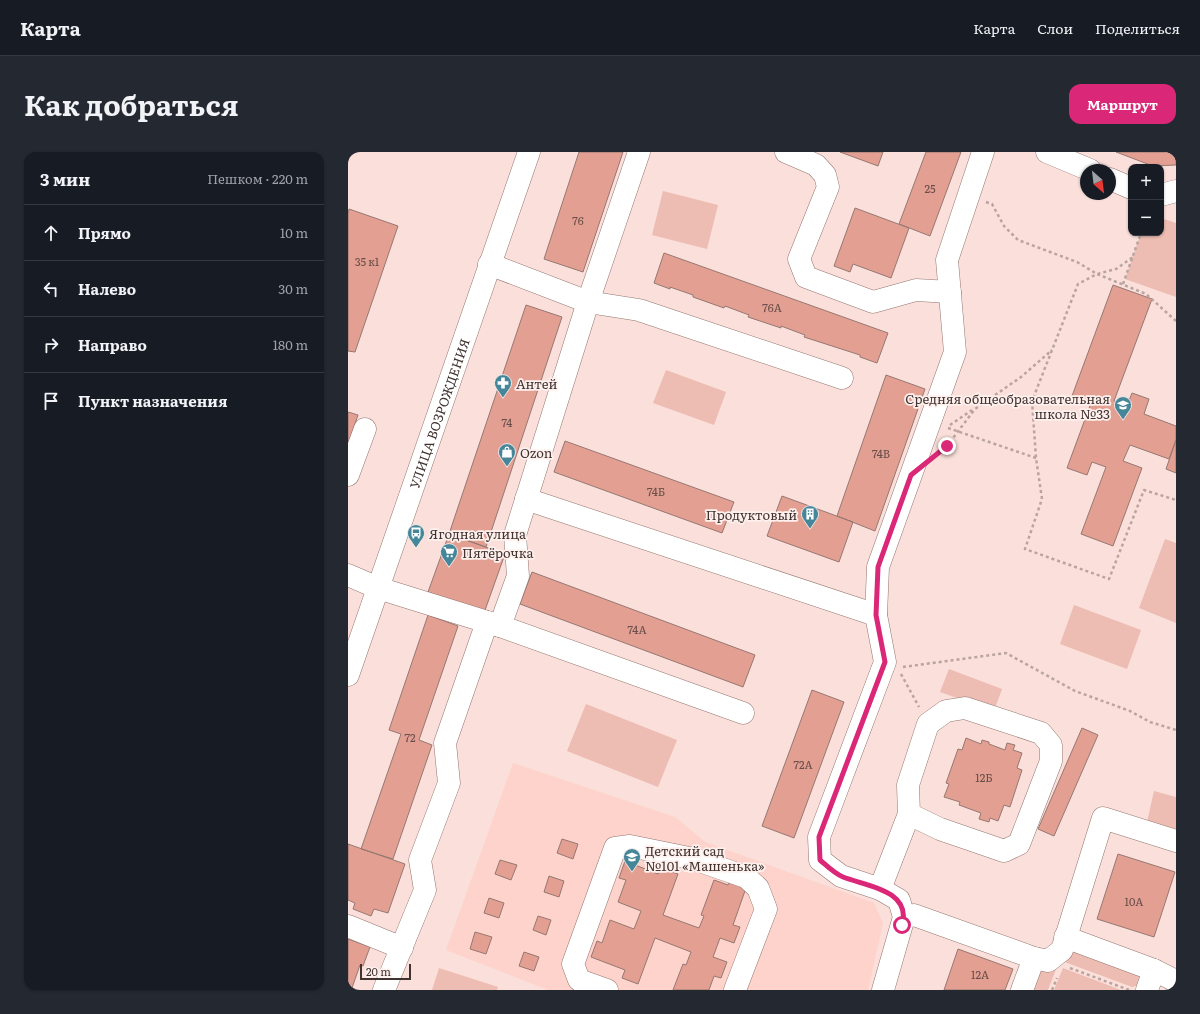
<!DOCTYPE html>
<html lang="ru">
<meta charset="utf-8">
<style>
body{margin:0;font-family:Literata,serif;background:#242831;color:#f1f3f6}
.controls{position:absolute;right:12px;top:12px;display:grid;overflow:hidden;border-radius:8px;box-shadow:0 1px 3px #0004}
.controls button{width:36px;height:36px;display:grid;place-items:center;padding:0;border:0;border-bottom:1px solid #363941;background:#171b24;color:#f1f3f6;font:20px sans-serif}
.compass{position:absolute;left:732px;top:12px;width:36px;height:36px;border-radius:50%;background:#171b24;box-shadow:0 1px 3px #0004;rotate:152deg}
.scale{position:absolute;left:12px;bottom:10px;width:51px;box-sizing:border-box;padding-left:4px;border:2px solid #403331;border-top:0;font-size:11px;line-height:14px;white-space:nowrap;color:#403331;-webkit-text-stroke:3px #fef0ed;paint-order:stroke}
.stop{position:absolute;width:12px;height:12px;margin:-9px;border:3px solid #db2777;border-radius:50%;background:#fff}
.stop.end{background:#db2777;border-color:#fff;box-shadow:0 1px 4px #0008}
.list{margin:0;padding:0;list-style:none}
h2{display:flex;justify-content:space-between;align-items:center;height:52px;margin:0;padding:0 16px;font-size:17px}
h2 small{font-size:13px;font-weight:400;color:#9ea1a6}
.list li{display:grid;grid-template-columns:26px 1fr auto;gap:12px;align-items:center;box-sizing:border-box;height:56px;padding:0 16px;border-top:1px solid #363941}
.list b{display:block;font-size:15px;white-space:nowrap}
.list em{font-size:13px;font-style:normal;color:#9ea1a6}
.icon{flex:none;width:22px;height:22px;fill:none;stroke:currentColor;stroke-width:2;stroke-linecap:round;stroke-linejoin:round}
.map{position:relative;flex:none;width:828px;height:838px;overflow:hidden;border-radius:12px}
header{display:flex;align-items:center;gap:24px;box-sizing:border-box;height:56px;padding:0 20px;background:#171b24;border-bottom:1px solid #363941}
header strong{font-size:19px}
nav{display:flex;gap:22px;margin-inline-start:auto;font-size:14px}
.intro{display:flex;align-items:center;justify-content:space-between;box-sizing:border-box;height:96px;padding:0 24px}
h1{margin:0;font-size:28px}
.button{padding:10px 18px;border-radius:12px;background:#db2777;color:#fff;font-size:14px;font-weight:700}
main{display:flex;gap:24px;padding:0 24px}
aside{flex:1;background:#171b24;border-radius:12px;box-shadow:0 1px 3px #0004}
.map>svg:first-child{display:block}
.built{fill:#fdd3cb}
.green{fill:#edbcb2}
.building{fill:#e39f92;stroke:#967872}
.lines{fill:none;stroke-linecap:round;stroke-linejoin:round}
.minor-casing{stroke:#957771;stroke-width:23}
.path{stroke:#baa4a0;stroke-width:2.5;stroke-dasharray:3 3;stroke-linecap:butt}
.minor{stroke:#fff;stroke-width:22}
.route{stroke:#db2777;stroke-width:5}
.labels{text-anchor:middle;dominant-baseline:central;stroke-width:3.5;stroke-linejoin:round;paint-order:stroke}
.number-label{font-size:11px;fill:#694e49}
.poi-label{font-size:13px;fill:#403331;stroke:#fef0ed;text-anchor:start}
.street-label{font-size:13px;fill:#403331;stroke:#fef0ed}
</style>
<header>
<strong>Карта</strong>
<nav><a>Карта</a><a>Слои</a><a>Поделиться</a></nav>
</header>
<div class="intro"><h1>Как добраться</h1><a class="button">Маршрут</a></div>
<main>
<aside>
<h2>3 мин<small>Пешком · 220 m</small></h2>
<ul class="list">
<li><svg class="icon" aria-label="ahead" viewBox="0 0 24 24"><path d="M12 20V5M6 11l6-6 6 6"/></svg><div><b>Прямо</b></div><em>10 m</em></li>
<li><svg class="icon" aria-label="left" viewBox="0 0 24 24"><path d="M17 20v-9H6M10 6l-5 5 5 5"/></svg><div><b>Налево</b></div><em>30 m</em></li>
<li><svg class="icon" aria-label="right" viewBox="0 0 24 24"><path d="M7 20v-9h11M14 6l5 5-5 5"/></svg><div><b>Направо</b></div><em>180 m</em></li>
<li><svg class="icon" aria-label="arrive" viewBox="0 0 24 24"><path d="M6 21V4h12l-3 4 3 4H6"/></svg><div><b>Пункт назначения</b></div></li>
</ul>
</aside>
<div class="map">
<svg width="828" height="838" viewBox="0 0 828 838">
<rect width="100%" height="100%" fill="#fadfda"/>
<path class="built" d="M165 611 327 665 357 690 526 751 535 771 520 838H200L98 798Z"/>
<path class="green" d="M315 39 370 53 359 97 304 83Z
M813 66 828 71V145L777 127 793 81H813Z
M318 218 378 240 366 273 305 251Z
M817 387 828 391V471L791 456Z
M726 453 793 478 779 517 712 492Z
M601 517 654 537 646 559 592 540Z
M238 552 329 588 310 635 219 599Z
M806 639 828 645V677L799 670Z
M721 790 802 820 798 831 784 835 714 809Z
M710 812 700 838H680L690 814Z
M91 816 150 835 149 838H84Z
M715 816 773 838H706Z"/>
<path class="building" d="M231 0H275L235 120 196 107Z
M492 0H535L530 14Z
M578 0H613L582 84 551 72Z
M768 0H828V13L805 14Z
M507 56 561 76 543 126 505 112 502 120 486 114Z
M1 57 50 74 7 200 0 199V61Z
M316 101 540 181 529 211 512 205V203L456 185 457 183 433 174V176L400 165 401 163 377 154 376 156 345 145V143L322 135V137L306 131Z
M765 133 804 147 766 249 779 254 784 241 801 247 796 262 828 274V288L821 307 782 293 775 309 794 316 765 394 733 382 758 315 744 310 739 323 719 316 743 251 724 244Z
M178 153 214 165 138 395 101 382Z
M538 223 577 237 527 379 489 364Z
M0 260 10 263 0 292Z
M828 288V321L818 317Z
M217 289 386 350 374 381 206 320Z
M434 344 505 370 491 410 419 384Z
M101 382 157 402 136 461 80 440Z
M184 420 407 503 395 535 172 452Z
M80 463 110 474 71 588 84 593 45 707 13 697 53 582 41 578Z
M464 538 496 550 446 686 414 674Z
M734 576 750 583 706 684 690 677Z
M618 586 633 592 634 588 641 590V592L657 598 659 591 667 593 665 598 674 601 669 616 674 618 662 655 656 653 650 669 642 666 641 670 631 667 633 661 611 653 612 650 596 645 601 632 598 631 610 597 614 598Z
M214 687 230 692 225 707 209 701Z
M0 692 57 712 40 761 26 757 23 764 5 757 7 751 0 748Z
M770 702 827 720 806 785 749 767Z
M152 708 169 713 163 728 147 722Z
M277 709 310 722 312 715 330 722 315 763 351 776 356 764 353 763 366 728 380 733 382 729 398 736 385 773 392 775 386 791 372 786 365 805 379 810 373 826 366 824 361 838H325L335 812 338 813 343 800 307 786 290 832 274 826 277 818 243 805 249 789 254 791 262 768 286 777 293 759 270 750 278 728 271 726Z
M201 724 216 729 211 745 196 740Z
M141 746 156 751 151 766 136 761Z
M190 764 203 768 198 783 185 778Z
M127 780 144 785 138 802 122 797Z
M0 787 22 795 15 814 12 813 4 836 7 837V838H0Z
M610 797 665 817 657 838H596Z
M176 800 191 805 186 819 171 814Z"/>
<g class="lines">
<g class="minor-casing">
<g id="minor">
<path d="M438 0 468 13 477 23 480 35 451 107 458 125 525 150 568 138 602 140"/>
<path d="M699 0 742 18"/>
<path d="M762 27 783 36"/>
<path d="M813 43 828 39"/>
<path d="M141 112 240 150 291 158 494 226"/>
<path d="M0 323 17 277"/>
<path d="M178 347 528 463"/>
<path d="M0 423 30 436 152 474 170 424 167 383 240 150 291 0"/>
<path d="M152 474 395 561"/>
<path id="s1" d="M0 523 181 0"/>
<path d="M532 737 561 662 560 633 580 572 598 559 617 556 693 581 703 593V609L671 692 656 699 592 677 561 662"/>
<path d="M556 765 566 763 686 806 700 809 714 798 755 666 828 689"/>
<path d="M0 774 54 796"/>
<path d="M717 785 806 818"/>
<path d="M36 838 77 738 72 708 101 631 97 591 139 470"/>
<path d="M259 838 231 828 225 812 267 696 282 694 346 707 398 725 410 736 418 757 387 838"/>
<path d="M535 838 556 765 551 748 532 737 493 724 472 708 471 685 537 510 528 463 530 415 607 200 599 108 635 0"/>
<path d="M674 838 686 806"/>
<path d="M799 838 806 818 828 829"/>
</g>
</g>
<path class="path" d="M638 50 644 52 656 74 670 88 729 110 749 122 768 117 785 105
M775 132 793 81
M828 169 798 142 749 122 730 132 684 249 688 306 694 347 677 397 761 427 796 338 828 348
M602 273 624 258
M600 276 688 306
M593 298 599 294 627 257 673 225 704 198
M555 515 658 501 727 539 782 559 802 570 828 578
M553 522 571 555
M722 816 781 838
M704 838 709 826"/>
<use href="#minor" class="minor"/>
</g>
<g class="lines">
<path class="route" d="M554 773C564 738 518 734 495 725 487 722 479 714 472 708L471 685 537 510 528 463 530 415 563 323 599 294"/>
</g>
<defs>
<g id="pharmacy-pin" transform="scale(0.9)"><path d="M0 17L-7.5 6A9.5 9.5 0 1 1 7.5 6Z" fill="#468699" stroke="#fef0ed"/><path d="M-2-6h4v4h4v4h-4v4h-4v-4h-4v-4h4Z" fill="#fff"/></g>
<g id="school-pin" transform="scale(0.9)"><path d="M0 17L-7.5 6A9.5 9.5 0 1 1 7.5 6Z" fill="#468699" stroke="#fef0ed"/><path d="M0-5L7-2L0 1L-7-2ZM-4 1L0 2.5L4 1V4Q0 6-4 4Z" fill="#fff"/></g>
<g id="shop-pin" transform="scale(0.9)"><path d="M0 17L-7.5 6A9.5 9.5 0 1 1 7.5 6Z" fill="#468699" stroke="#fef0ed"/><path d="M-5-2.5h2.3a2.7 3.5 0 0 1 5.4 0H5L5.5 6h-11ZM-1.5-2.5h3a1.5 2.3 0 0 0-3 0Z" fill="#fff"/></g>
<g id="building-pin" transform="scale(0.9)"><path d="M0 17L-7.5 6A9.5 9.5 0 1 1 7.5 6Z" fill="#468699" stroke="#fef0ed"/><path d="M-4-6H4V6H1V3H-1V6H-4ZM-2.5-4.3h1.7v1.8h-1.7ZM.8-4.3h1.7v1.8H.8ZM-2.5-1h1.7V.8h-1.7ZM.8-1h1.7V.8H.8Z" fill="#fff"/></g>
<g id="bus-pin" transform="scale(0.9)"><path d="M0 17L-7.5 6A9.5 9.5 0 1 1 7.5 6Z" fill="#468699" stroke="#fef0ed"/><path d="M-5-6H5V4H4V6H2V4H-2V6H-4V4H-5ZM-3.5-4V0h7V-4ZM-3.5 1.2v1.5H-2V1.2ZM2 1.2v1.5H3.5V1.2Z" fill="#fff"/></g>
<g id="supermarket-pin" transform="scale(0.9)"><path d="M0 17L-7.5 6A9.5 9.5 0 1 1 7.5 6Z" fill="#468699" stroke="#fef0ed"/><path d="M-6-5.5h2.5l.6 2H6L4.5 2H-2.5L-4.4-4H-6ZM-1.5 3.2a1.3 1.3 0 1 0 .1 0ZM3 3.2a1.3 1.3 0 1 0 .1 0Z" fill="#fff"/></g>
</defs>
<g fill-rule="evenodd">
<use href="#pharmacy-pin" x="155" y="231"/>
<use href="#school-pin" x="775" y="253"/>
<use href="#shop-pin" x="159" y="300"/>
<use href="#building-pin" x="462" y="362"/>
<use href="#bus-pin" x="68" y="381"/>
<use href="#supermarket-pin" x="101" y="400"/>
<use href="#school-pin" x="284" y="705"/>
</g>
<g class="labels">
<g class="number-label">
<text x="582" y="36">25</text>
<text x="230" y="68">76</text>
<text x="19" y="109">35 к1</text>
<text x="424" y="155">76А</text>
<text x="159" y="270">74</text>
<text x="533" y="301">74В</text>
<text x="308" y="339">74Б</text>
<text x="289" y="477">74А</text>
<text x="62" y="585">72</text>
<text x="455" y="612">72А</text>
<text x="636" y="625">12Б</text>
<text x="786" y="749">10А</text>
<text x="632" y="822">12А</text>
</g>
<g class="poi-label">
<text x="168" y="231">Антей</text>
<text x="762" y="246" text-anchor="end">Средняя общеобразовательная<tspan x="762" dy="15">школа №33</tspan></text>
<text x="172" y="300">Ozon</text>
<text x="449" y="362" text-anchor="end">Продуктовый</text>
<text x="81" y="381">Ягодная улица</text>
<text x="114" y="400">Пятёрочка</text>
<text x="297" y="698">Детский сад<tspan x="297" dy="15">№101 «Машенька»</tspan></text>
</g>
<g class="street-label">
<text stroke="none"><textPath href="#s1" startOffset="277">УЛИЦА ВОЗРОЖДЕНИЯ</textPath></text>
</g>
</g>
</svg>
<div class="controls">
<button>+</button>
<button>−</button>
</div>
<svg class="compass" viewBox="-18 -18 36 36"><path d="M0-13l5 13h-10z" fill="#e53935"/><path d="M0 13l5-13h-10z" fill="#9ea1a6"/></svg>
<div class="scale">20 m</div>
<div class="stop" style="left:554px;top:773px"></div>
<div class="stop end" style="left:599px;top:294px"></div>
</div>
</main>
